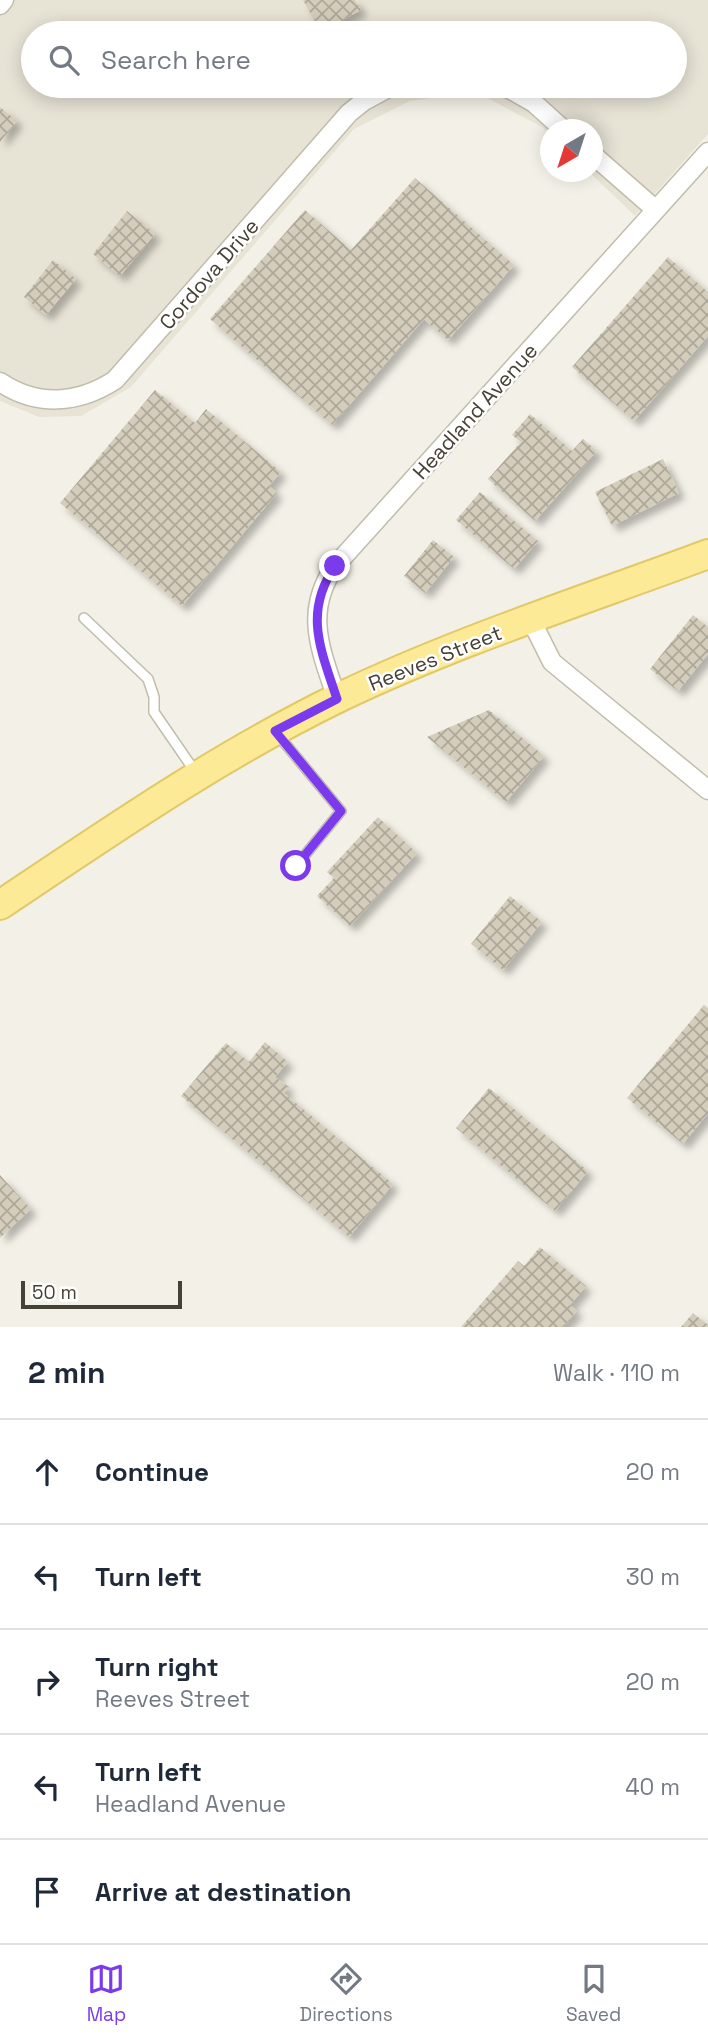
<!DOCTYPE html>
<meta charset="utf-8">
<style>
body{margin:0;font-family:"Space Grotesk",sans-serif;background:#f6f6f7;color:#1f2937}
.compass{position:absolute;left:540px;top:119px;width:63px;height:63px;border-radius:50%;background:#fff;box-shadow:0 4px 18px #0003;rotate:219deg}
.scale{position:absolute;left:21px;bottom:18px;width:161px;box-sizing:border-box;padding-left:7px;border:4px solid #464136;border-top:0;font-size:19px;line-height:24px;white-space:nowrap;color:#464136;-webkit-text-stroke:5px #fff;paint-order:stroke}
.stop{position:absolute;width:21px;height:21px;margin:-16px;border:5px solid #7c3aed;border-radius:50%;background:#fff}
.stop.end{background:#7c3aed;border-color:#fff;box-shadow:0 2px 7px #0008}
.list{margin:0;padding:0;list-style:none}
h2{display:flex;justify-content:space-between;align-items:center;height:91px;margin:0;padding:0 28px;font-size:30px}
h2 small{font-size:23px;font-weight:400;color:#747a83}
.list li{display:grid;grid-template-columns:46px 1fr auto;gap:21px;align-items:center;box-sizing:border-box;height:105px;padding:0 28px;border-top:2px solid #e0e1e3}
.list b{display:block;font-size:26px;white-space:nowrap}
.list p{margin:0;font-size:23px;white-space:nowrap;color:#747a83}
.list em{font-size:23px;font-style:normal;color:#747a83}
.icon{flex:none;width:38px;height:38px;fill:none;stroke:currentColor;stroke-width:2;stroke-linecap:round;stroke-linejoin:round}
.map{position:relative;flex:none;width:708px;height:1327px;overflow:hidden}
.search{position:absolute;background:#fff;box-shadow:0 4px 18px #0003;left:21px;right:21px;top:21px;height:77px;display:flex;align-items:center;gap:18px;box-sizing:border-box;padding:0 24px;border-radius:38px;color:#747a83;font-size:26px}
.sheet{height:616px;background:#fff}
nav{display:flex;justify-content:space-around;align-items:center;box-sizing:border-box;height:98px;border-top:2px solid #e0e1e3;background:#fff;font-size:19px;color:#747a83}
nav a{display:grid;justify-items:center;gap:4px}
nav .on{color:#7c3aed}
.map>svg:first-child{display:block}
.residential{fill:#e7e3d5;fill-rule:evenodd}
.building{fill:url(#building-cross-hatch);filter:url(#shadow)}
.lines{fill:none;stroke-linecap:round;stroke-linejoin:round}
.service-casing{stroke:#c1bcac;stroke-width:12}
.minor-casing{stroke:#c1bcac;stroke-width:21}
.primary-casing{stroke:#e1c967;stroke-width:32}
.service{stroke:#fff;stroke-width:9}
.minor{stroke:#fff;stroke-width:18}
.primary{stroke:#fcea97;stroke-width:28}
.route{stroke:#7c3aed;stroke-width:9}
.labels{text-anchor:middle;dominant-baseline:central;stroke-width:5;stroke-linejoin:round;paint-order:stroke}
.street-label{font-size:21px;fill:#464136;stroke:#fff}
</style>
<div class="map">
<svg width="708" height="1327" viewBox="0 0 708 1327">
<defs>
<pattern id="building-cross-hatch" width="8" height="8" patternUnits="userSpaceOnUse" patternTransform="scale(1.75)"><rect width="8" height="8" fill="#d4cdbc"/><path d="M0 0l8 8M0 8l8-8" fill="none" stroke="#aea89a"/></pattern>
<filter id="shadow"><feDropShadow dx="6" dy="6" stdDeviation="3.5" flood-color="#0004"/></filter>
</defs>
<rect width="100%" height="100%" fill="#f3f1e7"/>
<path class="residential" d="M0 0H708V134L635 216 589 172H592V130H550V135L542 127 476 92 410 101 354 129 131 387 81 416 39 417 0 401ZM33 33H675V86H33Z"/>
<path class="building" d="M303 0H355L361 10 321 32Z
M0 107 17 121 0 142Z
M415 178 514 265 448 340 424 319 332 425 210 319 305 210 351 250Z
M127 211 155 234 120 276 93 254Z
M668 257 708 292V336L634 421 572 367Z
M53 260 76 279 46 315 24 297Z
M155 390 195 423 206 409 281 472 269 486 277 493 182 606 60 503Z
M530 414 572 451 583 439 597 451 535 521 488 479 521 442 512 435Z
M663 459 679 493 612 526 595 492Z
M480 492 538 541 514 569 456 520Z
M433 540 454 557 425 593 404 576Z
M693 615 708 627V654L678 691 650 669Z
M489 710 544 756 506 802 427 737Z
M378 817 417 853 350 926 317 896 334 878 327 872Z
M510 896 542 922 503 970 471 944Z
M704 1005 708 1008V1113L683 1144 627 1098Z
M265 1042 288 1062 275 1077 289 1087 284 1093 393 1184 349 1237 181 1096 226 1043 249 1062Z
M489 1088 588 1171 555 1211 456 1128Z
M0 1175 31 1209 0 1238Z
M540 1247 586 1286 570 1305 577 1311 563 1327H461L518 1261 524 1266Z
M693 1313 708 1325V1327H681Z"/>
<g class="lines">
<g class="service-casing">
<path id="service" d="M84 618 148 679 154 697V712L196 773
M278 735 341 811 296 866"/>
</g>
<g class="minor-casing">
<path id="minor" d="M0 5 4 0
M504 86 534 103 564 130
M592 154 656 210
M0 382C37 407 78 404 115 380L349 113 364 101 392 86
M531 620 552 662 708 790
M337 699C321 650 303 613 335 566L708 152"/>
</g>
<g class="primary-casing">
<path id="primary" d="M0 905C109 832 219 756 338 698 457 641 585 600 708 554"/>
</g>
<use href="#service" class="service"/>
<use href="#minor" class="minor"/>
<use href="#primary" class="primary"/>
</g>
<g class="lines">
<path class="route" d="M296 866 341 811 275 731 337 699C321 650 303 613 335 566"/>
</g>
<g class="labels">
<g class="street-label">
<text transform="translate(209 274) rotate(-49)">Cordova Drive</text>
<text transform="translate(475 411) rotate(-48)">Headland Avenue</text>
<text transform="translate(435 658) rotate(-22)">Reeves Street</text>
</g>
</g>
</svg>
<svg class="compass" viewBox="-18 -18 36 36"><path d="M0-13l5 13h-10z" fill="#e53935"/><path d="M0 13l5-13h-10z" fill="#747a83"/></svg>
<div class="scale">50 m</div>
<div class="stop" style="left:296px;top:866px"></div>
<div class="stop end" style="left:335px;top:566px"></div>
<div class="search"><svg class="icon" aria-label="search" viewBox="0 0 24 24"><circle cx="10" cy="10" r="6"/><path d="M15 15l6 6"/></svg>Search here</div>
</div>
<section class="sheet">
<h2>2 min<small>Walk · 110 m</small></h2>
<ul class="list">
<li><svg class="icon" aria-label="ahead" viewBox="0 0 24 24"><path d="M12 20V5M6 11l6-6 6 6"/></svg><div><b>Continue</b></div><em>20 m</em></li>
<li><svg class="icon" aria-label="left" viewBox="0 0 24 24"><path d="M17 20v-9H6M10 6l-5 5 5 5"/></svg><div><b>Turn left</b></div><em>30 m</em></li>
<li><svg class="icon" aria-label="right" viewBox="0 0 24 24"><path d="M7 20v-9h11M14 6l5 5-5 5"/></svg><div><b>Turn right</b><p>Reeves Street</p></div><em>20 m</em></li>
<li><svg class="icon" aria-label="left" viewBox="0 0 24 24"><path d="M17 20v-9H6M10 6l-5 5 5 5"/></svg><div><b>Turn left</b><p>Headland Avenue</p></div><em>40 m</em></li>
<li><svg class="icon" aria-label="arrive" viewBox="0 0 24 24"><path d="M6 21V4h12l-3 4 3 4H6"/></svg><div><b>Arrive at destination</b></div></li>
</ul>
</section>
<nav>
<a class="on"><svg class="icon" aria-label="map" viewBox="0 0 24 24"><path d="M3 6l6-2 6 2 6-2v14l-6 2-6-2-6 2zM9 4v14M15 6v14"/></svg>Map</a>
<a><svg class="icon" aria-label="directions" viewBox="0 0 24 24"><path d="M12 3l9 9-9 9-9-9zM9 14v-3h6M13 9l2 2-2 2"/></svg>Directions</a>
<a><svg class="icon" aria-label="saved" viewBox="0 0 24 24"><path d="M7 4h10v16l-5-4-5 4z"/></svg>Saved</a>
</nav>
